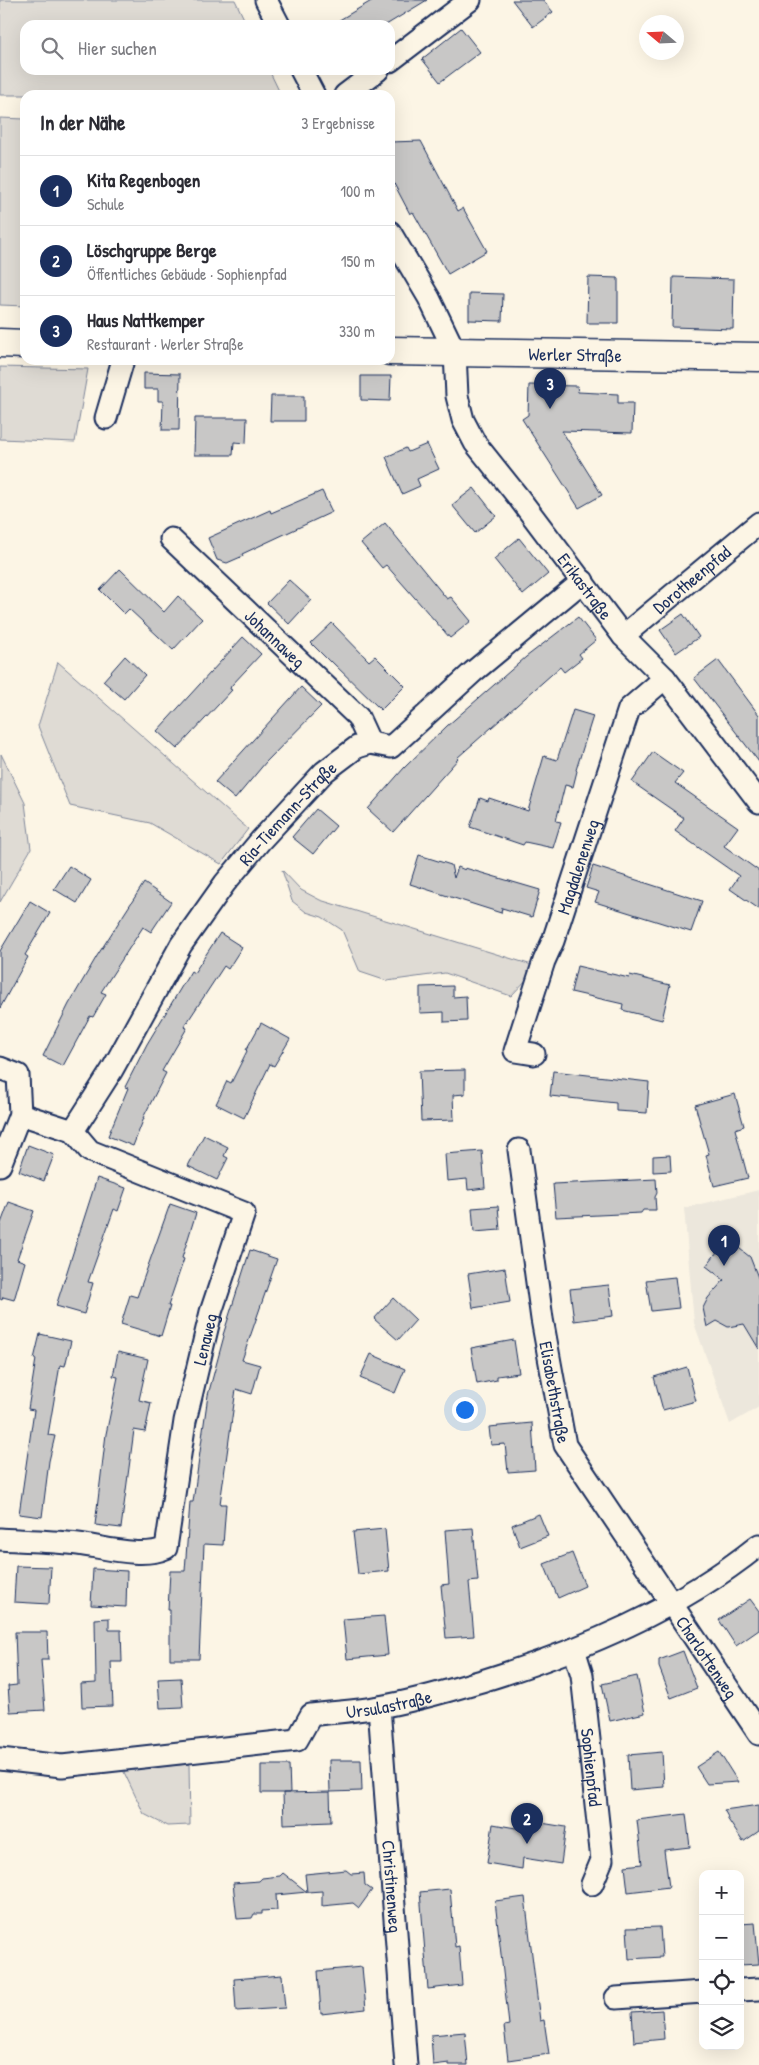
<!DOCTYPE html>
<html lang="de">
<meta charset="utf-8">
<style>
body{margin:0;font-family:"Patrick Hand",sans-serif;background:#f7f7f7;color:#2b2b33}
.controls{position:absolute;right:15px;bottom:15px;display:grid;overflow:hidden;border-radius:10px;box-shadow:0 5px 20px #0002}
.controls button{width:45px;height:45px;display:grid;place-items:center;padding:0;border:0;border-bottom:1px solid #e1e1e2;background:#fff;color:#2b2b33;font:25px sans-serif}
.compass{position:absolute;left:639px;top:15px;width:45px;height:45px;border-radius:50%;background:#fff;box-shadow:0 5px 20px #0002;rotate:289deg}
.you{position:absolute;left:464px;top:1409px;width:18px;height:18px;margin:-12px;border:4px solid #fff;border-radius:50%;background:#1a73e8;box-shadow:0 0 0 8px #1a73e833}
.badge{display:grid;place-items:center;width:32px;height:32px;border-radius:50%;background:#1b2f5e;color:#fff;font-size:16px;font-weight:700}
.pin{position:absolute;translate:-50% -41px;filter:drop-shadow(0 1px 2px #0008)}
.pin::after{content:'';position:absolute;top:26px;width:18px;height:15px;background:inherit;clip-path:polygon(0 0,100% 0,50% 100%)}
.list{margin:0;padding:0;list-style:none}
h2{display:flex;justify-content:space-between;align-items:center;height:65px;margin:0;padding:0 20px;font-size:21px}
h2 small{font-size:16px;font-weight:400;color:#7c7c81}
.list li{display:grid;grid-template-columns:32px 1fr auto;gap:15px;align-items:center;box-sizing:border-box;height:70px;padding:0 20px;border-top:1px solid #e1e1e2}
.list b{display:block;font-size:19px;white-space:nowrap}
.list p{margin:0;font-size:16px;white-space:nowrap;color:#7c7c81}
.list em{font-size:16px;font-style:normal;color:#7c7c81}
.icon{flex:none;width:28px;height:28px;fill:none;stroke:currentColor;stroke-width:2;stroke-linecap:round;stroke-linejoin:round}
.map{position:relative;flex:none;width:759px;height:2065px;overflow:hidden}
.search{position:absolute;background:#fff;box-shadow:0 5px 20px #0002;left:20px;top:20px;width:375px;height:55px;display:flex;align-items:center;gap:12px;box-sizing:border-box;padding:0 18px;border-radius:15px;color:#7c7c81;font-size:19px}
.panel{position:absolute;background:#fff;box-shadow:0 5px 20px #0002;left:20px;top:90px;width:375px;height:275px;border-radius:15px}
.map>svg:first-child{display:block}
.built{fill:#ece7dc}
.green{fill:#dfdbd4;stroke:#7d8599}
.building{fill:#c8c7c6;stroke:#1b2f5e}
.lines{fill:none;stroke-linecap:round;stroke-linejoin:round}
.minor-casing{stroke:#1b2f5e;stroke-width:25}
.major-casing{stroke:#1b2f5e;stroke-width:31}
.minor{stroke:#fcf5e5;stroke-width:21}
.major{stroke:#fcf5e5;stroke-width:28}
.labels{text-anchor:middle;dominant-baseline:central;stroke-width:5;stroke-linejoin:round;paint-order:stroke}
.street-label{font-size:18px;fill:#1b2f5e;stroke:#fcf5e5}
</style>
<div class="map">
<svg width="759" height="2065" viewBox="0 0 759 2065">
<rect width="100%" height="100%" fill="#fcf5e5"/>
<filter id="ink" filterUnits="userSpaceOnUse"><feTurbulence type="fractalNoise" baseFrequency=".02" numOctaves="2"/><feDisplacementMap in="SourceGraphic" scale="10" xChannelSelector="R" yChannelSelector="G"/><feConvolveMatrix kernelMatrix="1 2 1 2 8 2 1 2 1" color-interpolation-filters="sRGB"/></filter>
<g filter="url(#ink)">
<path class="built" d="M759 1190V1407L730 1424 694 1323 684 1208Z"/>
<path class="green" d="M0 0H235L247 25H25V70H269L281 95H0Z
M0 118 25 119V306L0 305Z
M0 367 88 369 75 442 0 439Z
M58 662 248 829 221 864 150 823 70 806 38 726Z
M1 754 25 803 31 849 0 902Z
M282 870 301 890 320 900 532 965 529 977 511 996 445 973 387 981 360 972 342 930 322 917 306 912 292 901Z
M189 1764 190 1825 167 1826 144 1814 123 1770Z"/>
<path class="building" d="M373 0H427L386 25H331Z
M512 0H543L553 12 533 27Z
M461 28 480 52 440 82 422 59Z
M421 141 458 211 463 208 487 251 448 274 413 212 410 214 390 176V142Z
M588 277 618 278V323H587Z
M673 277 734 279 733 329 672 327Z
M469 293 503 294 502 321 469 320Z
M144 373 180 374 179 430H162L163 401H158V389H144Z
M361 376H391L390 401 361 400Z
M529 385 577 386 578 392 618 394V403H633L632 433 562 431 602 495 579 508 522 419 528 415Z
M271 396H304V421H270Z
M195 418H247L246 443 234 442 233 455H194Z
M427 444 439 469 417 479 420 486 402 494 386 457 406 448 408 452Z
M474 488 496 516 475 533 452 505Z
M322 491 332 512 242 554 243 556 227 563 217 560 208 538 270 510 271 513Z
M385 523 447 599 451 597 471 621 450 638 386 565 382 568 361 543Z
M519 538 548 574 523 595 494 559Z
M120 569 164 612 178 596 202 619 173 650 129 609 124 614 100 590Z
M289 580 311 600 289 624 267 603Z
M683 614 699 637 676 653 660 630Z
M578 617 596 640 579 654 582 658 564 672 560 667 457 758 458 759 393 832 368 809 404 768 447 726 526 657Z
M332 623 369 661 375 656 405 686 381 710 331 661 330 662 311 643Z
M243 637 261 654 231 686 230 689 232 690 177 749 157 731Z
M125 656 145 675 124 699 103 681Z
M718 660 759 715V762L694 678Z
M301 687 321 706 266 762 235 799 215 782Z
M573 710 593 716 576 770 577 771 573 787 565 785 556 821 561 822 553 848 525 842 523 845 470 827 480 798 488 801 489 798 528 811 544 756 557 760Z
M653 752 683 773 675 783 738 827 724 846 759 871V909L730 889 739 876 675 831 684 818 632 782Z
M316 809 336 826 313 854 292 837Z
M419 855 451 865 454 878 458 867 465 870V868L540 890 532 917 502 908 501 913 410 884Z
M69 866 91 880 77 903 54 889Z
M593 866 702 901 691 932 595 902 599 892 586 888Z
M144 883 171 902 151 932 143 927 101 992 106 994 93 1017 90 1016 63 1066 43 1056 69 1004 97 956Z
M30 901 50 913 25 955 28 957 0 1008V951Z
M220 933 242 947 228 969 224 966 184 1027 187 1028 162 1071 166 1073 143 1118H144L133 1146 108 1136 128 1088 125 1087 147 1044 191 971 194 973Z
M577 966 629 978 630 975 670 985 662 1020 622 1010 623 1004 571 992Z
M453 986V997L466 996 467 1021 444 1022V1012L420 1013V987Z
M261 1023 290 1039 274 1066 270 1064 244 1118 216 1104 227 1081 231 1083 247 1051 246 1050Z
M465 1070V1094L453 1095 454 1120 421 1121 419 1071Z
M553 1071 649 1082 647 1113 616 1111V1103L550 1096Z
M735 1094 744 1126 735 1129 748 1178 714 1186 706 1155 709 1154 695 1105Z
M204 1135 228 1147 224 1156 228 1158 217 1180 188 1166Z
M28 1145 54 1155 44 1181 19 1171Z
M482 1151 485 1188 468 1190 467 1179 447 1181 445 1154Z
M670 1155 671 1171 653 1172V1156Z
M97 1178 126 1188 118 1211 114 1209 88 1282 93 1283 84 1314 56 1306Z
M656 1179 657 1193 655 1197 656 1210H643L641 1213 556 1217 553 1184Z
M9 1202 34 1211 17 1259 25 1262 14 1300 3 1297 2 1300 0 1299V1226Z
M170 1204 196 1213 182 1258 184 1259 168 1306H170L161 1336 121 1324 130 1295 137 1297Z
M498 1206 500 1230 474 1232 472 1208Z
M730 1241 750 1257 759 1280V1349L744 1324 728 1327 717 1321 707 1327 703 1308 708 1298 724 1280 706 1266 722 1246 724 1249Z
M250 1250 277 1259 242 1360 260 1365 252 1394 236 1389 220 1504H226L223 1545 204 1544 199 1659H170V1610H168L170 1571H185L190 1502H193L208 1395 224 1336 223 1335Z
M505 1268 510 1302 473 1308 468 1274Z
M675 1277 679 1308 651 1311 646 1280Z
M609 1285 613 1316 574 1321 570 1289Z
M393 1298 416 1320 398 1340 374 1319Z
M40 1334 71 1341 65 1366 60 1365 48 1435 55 1436 49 1461 42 1517 19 1514 34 1410 28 1409 36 1359H34Z
M514 1340 519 1373 497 1376V1380L477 1384 471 1348Z
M118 1352 148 1359 139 1400 151 1403 145 1432 134 1430 121 1528 95 1525 106 1434 118 1377 113 1376Z
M371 1354 405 1369 395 1393 360 1378Z
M687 1367 696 1401 663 1410 654 1377Z
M532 1423 535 1470 508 1472 505 1444 491 1445 489 1427Z
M539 1514 548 1536 520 1547 512 1525Z
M473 1528 478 1581 469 1582 474 1636 446 1638 441 1585 449 1584 445 1530Z
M385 1529 389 1571 358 1574 353 1532Z
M572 1553 585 1586 558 1598 544 1564Z
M16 1566 51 1567 49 1604 14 1602Z
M93 1569 127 1571 126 1607 91 1605Z
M750 1599 759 1611V1630L736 1646 719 1620Z
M384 1616 388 1655 347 1659 343 1619Z
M109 1618V1630H121L122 1662H111L113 1706 82 1707 81 1684 96 1683 95 1619Z
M15 1632H47L48 1660H41L45 1710 10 1712 8 1686 17 1685Z
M683 1651 697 1688 671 1698 659 1667V1660Z
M637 1676 645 1713 610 1721 602 1684Z
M181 1678 183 1707 160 1708 158 1679Z
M662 1752 664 1787 630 1790 628 1755Z
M719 1752 738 1782 707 1784 696 1767Z
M329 1760H361L362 1791 330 1792Z
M261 1765H289L290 1793H261Z
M330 1792 331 1822 284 1824 283 1793Z
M759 1805V1831L743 1842 727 1818 728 1817 724 1810Z
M686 1814 690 1847 664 1850 669 1887 628 1892 625 1866 642 1864 637 1820Z
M529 1821 566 1827 561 1864 523 1858 522 1869 487 1863 493 1824 527 1830Z
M346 1870 351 1874 364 1873 365 1885 372 1890 359 1908 353 1903 322 1906V1891L307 1892 276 1895 277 1910 262 1911V1914H254L252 1918 237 1919 233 1883 259 1881 262 1878 280 1876 283 1873 307 1892 305 1874Z
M450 1889 455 1947 459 1946 462 1985 428 1989 420 1892Z
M525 1897 540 2021 544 2020 549 2054 508 2060 504 2026 509 2025 495 1901Z
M755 1923 759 1964 740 1965V1924Z
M660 1927 662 1957 629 1959 627 1928Z
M362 1967 366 2009 321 2014 318 1971Z
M282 1975 285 2008 236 2011 234 1979Z
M662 2010 664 2039 634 2042 632 2012Z
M465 2032 468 2065H449V2063L433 2065 431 2035Z"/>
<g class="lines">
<g class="minor-casing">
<g id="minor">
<path d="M266 0 279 25"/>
<path d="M390 61 470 0"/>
<path d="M301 70 314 95"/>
<path d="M345 95 378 70"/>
<path id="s1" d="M390 232 429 298 455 352 457 396 463 420 475 443 519 498 623 636 665 678 759 802"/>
<path d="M106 418 123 360"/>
<path id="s2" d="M171 539 358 717 370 743"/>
<path id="s3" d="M623 636 759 523"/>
<path id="s4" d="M534 1054 515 1051 544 961 553 941 629 709 665 678"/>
<path d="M0 1068 18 1075 20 1114 0 1165"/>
<path id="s5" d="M73 1131 112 1070 181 945 225 883 261 840 324 772 357 747 370 743 391 747 473 672 583 581"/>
<path id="s6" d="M519 1150 542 1319 565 1445 759 1734"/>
<path id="s7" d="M0 1539C26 1541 52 1541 78 1544 103 1547 142 1559 166 1548L185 1421 211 1312 244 1213 90 1151 73 1131 20 1114"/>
<path id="s8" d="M574 1649 582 1675 602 1860 592 1884"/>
<path id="s9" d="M379 1707 406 2065"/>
<path id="s10" d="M0 1759 62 1766 297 1740 311 1715C334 1712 357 1711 379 1707 415 1701 451 1690 485 1680 582 1650 680 1609 759 1545"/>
<path d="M740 1990 759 1989"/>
<path d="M616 1998 703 1992"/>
</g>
</g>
<g class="major-casing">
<g id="major">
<path d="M0 343 25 344"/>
<path id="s11" d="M390 351 759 357"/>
</g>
</g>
<use href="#minor" class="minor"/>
<use href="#major" class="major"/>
</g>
</g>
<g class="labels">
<g class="street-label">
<text stroke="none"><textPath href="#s11" startOffset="185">Werler Straße</textPath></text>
<text stroke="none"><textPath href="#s3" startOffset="89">Dorotheenpfad</textPath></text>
<text stroke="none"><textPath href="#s1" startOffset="412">Erikastraße</textPath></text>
<text stroke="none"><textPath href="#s2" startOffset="144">Johannaweg</textPath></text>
<text stroke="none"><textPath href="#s5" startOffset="385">Ria-Tiemann-Straße</textPath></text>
<text stroke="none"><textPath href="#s4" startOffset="214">Magdalenenweg</textPath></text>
<text stroke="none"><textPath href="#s7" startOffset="380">Lenaweg</textPath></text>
<text stroke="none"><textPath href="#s6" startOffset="245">Elisabethstraße</textPath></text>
<text stroke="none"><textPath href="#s6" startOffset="554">Charlottenweg</textPath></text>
<text stroke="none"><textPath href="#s10" startOffset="406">Ursulastraße</textPath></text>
<text stroke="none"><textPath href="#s8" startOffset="120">Sophienpfad</textPath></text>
<text stroke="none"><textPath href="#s9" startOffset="180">Christinenweg</textPath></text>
</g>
</g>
</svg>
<div class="controls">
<button>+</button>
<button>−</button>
<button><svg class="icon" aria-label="locate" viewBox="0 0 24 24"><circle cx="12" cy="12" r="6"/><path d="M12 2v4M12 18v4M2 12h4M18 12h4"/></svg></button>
<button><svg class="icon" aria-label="layers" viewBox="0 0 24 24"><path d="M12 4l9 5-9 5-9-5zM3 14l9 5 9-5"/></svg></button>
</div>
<svg class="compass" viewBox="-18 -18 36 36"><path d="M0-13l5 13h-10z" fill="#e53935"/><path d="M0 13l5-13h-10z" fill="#7c7c81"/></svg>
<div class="you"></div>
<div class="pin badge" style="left:724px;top:1266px">1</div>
<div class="pin badge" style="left:527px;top:1844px">2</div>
<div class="pin badge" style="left:550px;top:409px">3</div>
<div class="search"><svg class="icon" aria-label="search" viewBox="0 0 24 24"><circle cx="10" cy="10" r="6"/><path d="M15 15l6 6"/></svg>Hier suchen</div>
<section class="panel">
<h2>In der Nähe<small>3 Ergebnisse</small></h2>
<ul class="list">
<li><span class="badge">1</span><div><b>Kita Regenbogen</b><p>Schule</p></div><em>100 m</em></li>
<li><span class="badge">2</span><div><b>Löschgruppe Berge</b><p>Öffentliches Gebäude · Sophienpfad</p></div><em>150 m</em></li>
<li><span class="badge">3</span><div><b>Haus Nattkemper</b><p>Restaurant · Werler Straße</p></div><em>330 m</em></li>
</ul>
</section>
</div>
